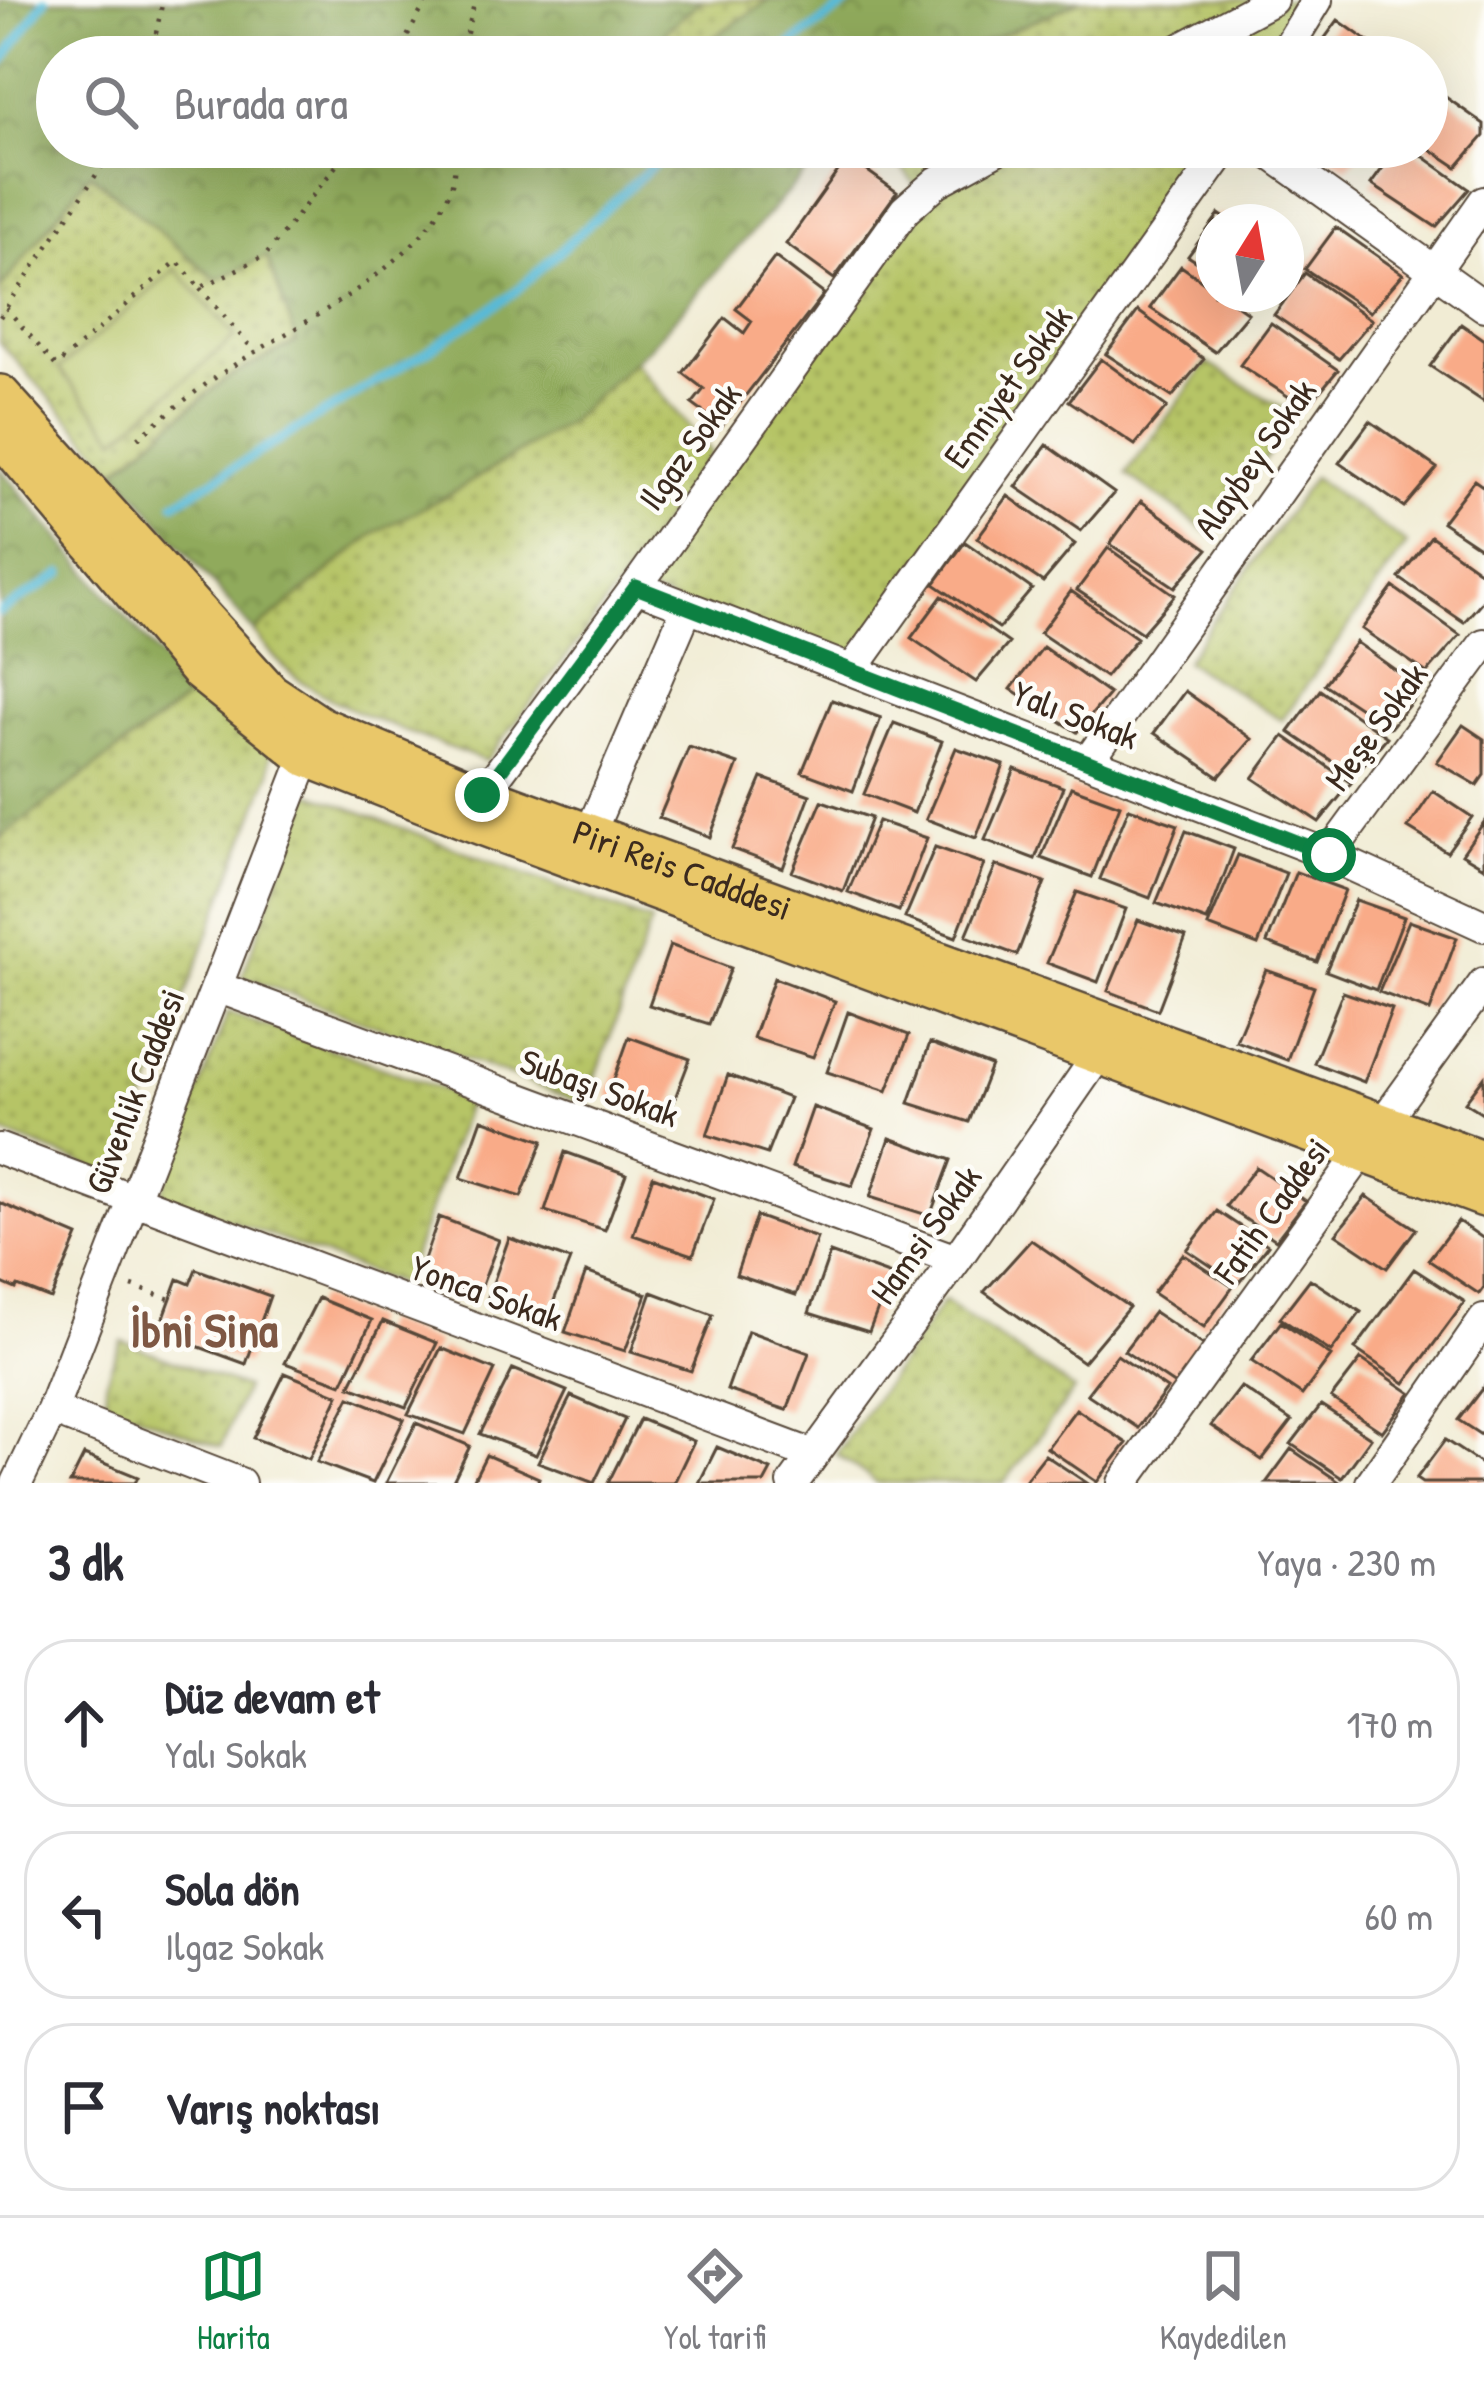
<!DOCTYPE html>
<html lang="tr">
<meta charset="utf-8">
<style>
body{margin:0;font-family:"Patrick Hand",sans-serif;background:#f2f2f3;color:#2b2b33}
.compass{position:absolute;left:1196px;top:204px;width:108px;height:108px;border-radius:50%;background:#fff;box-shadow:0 12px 48px #0002;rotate:11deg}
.stop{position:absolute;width:36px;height:36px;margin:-27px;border:9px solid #0b8043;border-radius:50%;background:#fff}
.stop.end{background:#0b8043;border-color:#fff;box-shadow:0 3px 12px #0008}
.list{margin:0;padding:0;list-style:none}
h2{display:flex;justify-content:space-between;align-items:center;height:156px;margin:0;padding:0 48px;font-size:51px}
h2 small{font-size:39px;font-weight:400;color:#7c7c81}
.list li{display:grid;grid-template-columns:78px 1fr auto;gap:36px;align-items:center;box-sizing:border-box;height:168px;margin:0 24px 24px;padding:0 24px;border:3px solid #e1e1e2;border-radius:48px}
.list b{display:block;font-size:45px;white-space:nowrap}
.list p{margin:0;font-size:39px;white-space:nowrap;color:#7c7c81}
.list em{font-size:39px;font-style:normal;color:#7c7c81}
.icon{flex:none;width:66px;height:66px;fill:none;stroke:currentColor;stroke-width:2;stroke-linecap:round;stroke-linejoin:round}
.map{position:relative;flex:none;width:1484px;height:1483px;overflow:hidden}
.search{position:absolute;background:#fff;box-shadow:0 12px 48px #0002;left:36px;right:36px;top:36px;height:132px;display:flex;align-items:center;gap:30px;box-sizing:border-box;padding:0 42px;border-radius:66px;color:#7c7c81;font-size:45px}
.sheet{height:732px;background:#fff}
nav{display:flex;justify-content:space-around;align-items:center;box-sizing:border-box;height:168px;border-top:3px solid #e1e1e2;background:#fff;font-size:33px;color:#7c7c81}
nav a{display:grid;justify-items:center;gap:6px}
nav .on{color:#0b8043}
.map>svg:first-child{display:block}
.grass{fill:url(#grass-dots);stroke:#787742;stroke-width:3}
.forest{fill:url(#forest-crowns);stroke:#666a3c;stroke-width:3}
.pitch{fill:#b6c466;stroke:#787742;stroke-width:3}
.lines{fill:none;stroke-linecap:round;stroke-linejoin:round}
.stream{stroke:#59bad7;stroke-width:9}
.building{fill:#f9ab88}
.minor-casing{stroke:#564739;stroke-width:34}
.major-casing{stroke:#564739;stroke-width:44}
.path{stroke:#564739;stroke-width:4.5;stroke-dasharray:3 9;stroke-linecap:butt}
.minor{stroke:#fff;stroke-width:30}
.major{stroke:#e9c769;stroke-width:39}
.route{stroke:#0b8043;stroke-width:15}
.labels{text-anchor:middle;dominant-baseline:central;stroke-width:9;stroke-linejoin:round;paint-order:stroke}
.street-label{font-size:36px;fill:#3b2a1e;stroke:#fdfcf7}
.district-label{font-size:48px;font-weight:bold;fill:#7e5743;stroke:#fdfcf7}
</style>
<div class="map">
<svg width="1484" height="1483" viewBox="0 0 1484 1483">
<defs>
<pattern id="grass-dots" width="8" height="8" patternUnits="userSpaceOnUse" patternTransform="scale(3)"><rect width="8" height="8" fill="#b6c466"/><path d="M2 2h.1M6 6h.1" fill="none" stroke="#959f53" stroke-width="1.8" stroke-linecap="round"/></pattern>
<pattern id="forest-crowns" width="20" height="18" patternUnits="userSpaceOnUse" patternTransform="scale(3)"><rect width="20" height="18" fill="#90aa5b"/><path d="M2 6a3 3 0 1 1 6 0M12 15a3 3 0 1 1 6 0" fill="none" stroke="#778b4b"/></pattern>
</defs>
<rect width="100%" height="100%" fill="#fdfcf7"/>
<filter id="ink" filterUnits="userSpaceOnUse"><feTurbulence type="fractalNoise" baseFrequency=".00833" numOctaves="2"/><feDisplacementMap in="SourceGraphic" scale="24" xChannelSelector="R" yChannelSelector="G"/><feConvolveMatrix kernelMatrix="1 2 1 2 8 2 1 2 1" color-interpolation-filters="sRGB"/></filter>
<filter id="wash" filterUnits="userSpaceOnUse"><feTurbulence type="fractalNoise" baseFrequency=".004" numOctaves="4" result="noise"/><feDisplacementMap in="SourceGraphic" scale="48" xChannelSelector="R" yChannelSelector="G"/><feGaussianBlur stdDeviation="2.7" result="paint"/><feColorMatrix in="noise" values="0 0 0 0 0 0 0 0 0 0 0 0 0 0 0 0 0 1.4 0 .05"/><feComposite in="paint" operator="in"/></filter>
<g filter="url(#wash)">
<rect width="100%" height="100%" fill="#f1ecd4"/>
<path class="grass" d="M702 0H769L685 57H656L666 30Z
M1082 0H1317L1282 57H949Z
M886 147H1226L852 670 636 587 921 193Z
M90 172 216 280 266 255 298 342 224 380 116 470 0 343V289Z
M634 361 711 453 587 630 486 761C424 737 356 718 301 681 282 668 268 650 254 632L376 532 457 490 568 422Z
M1207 363 1296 416 1211 534 1126 474Z
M1313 477 1407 544 1282 720 1185 661Z
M192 695 264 743 270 754V774L116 1176 0 1132V838Z
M310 793 651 922 586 1104 242 976Z
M228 1012 469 1099 403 1285 161 1195Z
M944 1301 1074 1390 1004 1483H878L836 1454Z
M122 1341 245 1388 221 1447 108 1403C100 1383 114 1360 122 1341Z"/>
<path class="forest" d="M0 0H702L666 30 658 57H57V147H828L650 346 568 422 457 490 376 532 254 632 116 470 224 380 297 342 267 256 217 280 90 173 0 289Z
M769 0H1082L949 57H685Z
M0 468 192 695 0 838Z"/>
<path class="pitch" d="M176 269 235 337 117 438 59 369Z"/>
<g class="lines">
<path class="stream" d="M774 57 853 0
M0 65 45 0
M175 503 429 350 514 293 673 147
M0 612 63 573"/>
</g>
<g id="blocks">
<path class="building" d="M1338 20 1390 57H1311Z
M1427 84 1484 124V136L1457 167 1427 147Z
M1315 147H1365L1347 168Z
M1398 147H1410L1469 189 1436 227 1371 184Z
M848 157 897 192 834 279 786 244Z
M1219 214 1231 222H1214V273L1188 256Z
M1336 227 1403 274 1370 312 1305 269Z
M775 257 824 294 722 426 692 404 704 389 683 373 725 318 744 333 752 321 736 309Z
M1181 266 1214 289V294H1221L1248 313 1215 352 1150 308Z
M1305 273 1372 320 1339 359 1274 315Z
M1138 311 1204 359 1172 397 1106 354Z
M1271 323 1338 370 1306 408 1240 365Z
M1461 324 1484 340V402L1430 366Z
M1101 359 1167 407 1135 445 1069 401Z
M1370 421 1437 468 1404 507 1339 463Z
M1047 445 1114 493 1081 531 1016 487Z
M1474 480 1484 487V550L1442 522Z
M1008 496 1075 544 1043 582 977 538Z
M1141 501 1208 549 1175 587 1110 544Z
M1431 536 1484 574V599L1464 622 1399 578Z
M965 542 1032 589 999 628 934 584Z
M1108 548 1175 595 1142 633 1077 590Z
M1393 587 1460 635 1427 673 1362 629Z
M1071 591 1137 638 1105 677 1040 633Z
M942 596 1009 643 976 682 911 638Z
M1356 642 1422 689 1390 728 1324 684Z
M1043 647 1109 694 1077 732 1011 689Z
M1320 690 1387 737 1354 776 1289 732Z
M1185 691 1252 739 1219 777 1154 733Z
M832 700 881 718 853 791 802 772Z
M894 723 942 741 914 813 864 794Z
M1463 725 1484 739V775L1477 785 1437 762Z
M1284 736 1351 783 1319 822 1253 778Z
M689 747 738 764 710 837 659 818Z
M956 748 1004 765 976 838 926 819Z
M1015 769 1063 787 1035 859 985 840Z
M762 778 810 795 783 868 732 849Z
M1071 787 1120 805 1092 877 1041 858Z
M1433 791 1472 817 1447 852 1408 828Z
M822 801 871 818 843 891 792 872Z
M1129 808 1178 825 1150 898 1100 879Z
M878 821 927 838 899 911 848 892Z
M1484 822V867L1462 854Z
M1186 831 1234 849 1207 921 1156 903Z
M935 847 984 864 956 937 905 918Z
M1238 855 1286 873 1258 945 1208 926Z
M996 865 1045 882 1017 955 966 936Z
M1296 872 1345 890 1317 962 1267 943Z
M1077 892 1126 909 1098 982 1047 963Z
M1356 900 1404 917 1376 990 1326 971Z
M1138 920 1186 937 1158 1010 1108 991Z
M1409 921 1457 938 1430 1011 1379 992Z
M670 945 731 968 709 1024 649 1005Z
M1266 970 1314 987 1287 1060 1236 1041Z
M774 978 835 1001 813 1057 753 1038Z
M1343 992 1392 1009 1364 1082 1314 1063Z
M848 1012 909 1035 887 1091 827 1072Z
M629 1037 690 1059 668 1116 608 1096Z
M930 1043 991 1066 969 1122 909 1103Z
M728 1075 789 1098 767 1154 707 1135Z
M1484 1077V1114L1465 1102Z
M813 1107 874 1129 852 1186 792 1167Z
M482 1119 543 1141 521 1197 461 1178Z
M890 1138 951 1160 930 1216 870 1197Z
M565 1152 626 1174 605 1230 545 1211Z
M1256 1167 1306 1201 1276 1240 1226 1206Z
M653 1176 714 1199 693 1255 633 1235Z
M1366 1196 1416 1229 1387 1268 1336 1234Z
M0 1203 78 1236 51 1299 18 1286 16 1289 0 1282Z
M1217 1211 1268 1245 1238 1284 1187 1250Z
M756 1216 817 1238 796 1295 736 1275Z
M439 1217 499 1240 478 1296 418 1277Z
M1458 1221 1484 1239V1287L1479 1294 1428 1260Z
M509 1238 570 1260 548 1316 488 1297Z
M1031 1240 1129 1307 1083 1362 984 1292Z
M830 1253 891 1275 869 1332 809 1313Z
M1183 1254 1233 1287 1204 1327 1153 1293Z
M196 1269 270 1296 246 1364 169 1336 174 1321 164 1317 178 1279 190 1284Z
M1414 1269 1465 1302 1405 1383 1355 1349Z
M586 1272 647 1294 625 1351 565 1332Z
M1310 1279 1361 1312 1331 1352 1280 1318Z
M652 1292 713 1315 691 1371 631 1352Z
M318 1298 372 1320 342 1384 285 1363Z
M1154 1312 1205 1346 1175 1385 1124 1351Z
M383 1321 437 1343 406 1407 350 1386Z
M1281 1322 1331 1356 1302 1395 1251 1361Z
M748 1331 809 1353 787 1410 727 1390Z
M441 1348 495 1370 465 1434 408 1414Z
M1117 1355 1167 1389 1138 1428 1087 1394Z
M1361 1359 1411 1393 1382 1432 1331 1398Z
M513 1369 567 1391 536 1455 480 1434Z
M285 1373 339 1395 309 1459 253 1438Z
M1484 1386V1437L1458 1420Z
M1241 1387 1292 1421 1262 1460 1211 1426Z
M571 1396 625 1419 594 1483 538 1462Z
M350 1397 404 1419 373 1483 317 1462Z
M1321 1405 1371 1438 1342 1478 1291 1444Z
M1076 1409 1127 1443 1097 1482 1047 1448Z
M640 1419 694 1441 674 1483H608Z
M416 1423 470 1446 452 1483H386Z
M1445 1440 1484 1466V1483H1422L1416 1479Z
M717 1447 771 1470 764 1483H699Z
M1291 1449 1341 1483H1266Z
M84 1455 138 1477 135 1483H70Z
M486 1455 539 1478 537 1483H472Z
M1045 1455 1087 1483H1023Z"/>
</g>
</g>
<g filter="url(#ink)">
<use href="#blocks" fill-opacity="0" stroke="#564739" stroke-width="3"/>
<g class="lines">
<g class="minor-casing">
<path id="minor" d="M1165 57 1272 0
M1282 57 1317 0
M1261 147 1484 306
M636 587 1329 855 1484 926
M852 670 1226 147
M1089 760 1484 201
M472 809 636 587 905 210 937 182 1001 147
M590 833 687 608
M1329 855 1484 644
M217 987 956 1260
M0 1149 813 1455
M52 1410 240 1483
M17 1483 52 1410 306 756 316 738
M793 1483 956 1260 1110 1038
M1123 1483 1484 983
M1371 1483 1484 1320"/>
</g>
<g class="major-casing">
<g id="major">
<path id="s1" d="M0 395 270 693 321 727 482 795 1484 1161"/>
<path d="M0 434 200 671 306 756 466 819 1484 1197"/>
</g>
</g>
<path class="path" d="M151 57 163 0
M396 57 427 0
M461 57 475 0
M200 288 255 352
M6 308 56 366 177 261 200 288 266 255 336 166 346 147
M0 317 115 147
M138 438C169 412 200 387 234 365 302 322 416 268 449 193 455 178 455 163 456 147
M132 1286 170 1299"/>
<use href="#minor" class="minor"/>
<use href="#major" class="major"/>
</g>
</g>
<g class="lines" filter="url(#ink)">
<path class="route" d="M482 795 636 587 1329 855"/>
</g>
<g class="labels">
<g class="street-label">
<text transform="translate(1007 386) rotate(-54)">Emniyet Sokak</text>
<text transform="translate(689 446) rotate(-54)">Ilgaz Sokak</text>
<text transform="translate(1254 458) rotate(-55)">Alaybey Sokak</text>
<text transform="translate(1076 714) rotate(21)">Yalı Sokak</text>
<text transform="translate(1375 726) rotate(-54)">Meşe Sokak</text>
<text stroke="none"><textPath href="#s1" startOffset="852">Piri Reis Cadddesi</textPath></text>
<text transform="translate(600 1087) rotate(20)">Subaşı Sokak</text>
<text transform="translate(134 1091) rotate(-69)">Güvenlik Caddesi</text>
<text transform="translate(1271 1210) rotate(-54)">Fatih Caddesi</text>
<text transform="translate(925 1234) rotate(-54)">Hamsi Sokak</text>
<text transform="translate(487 1292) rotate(20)">Yonca Sokak</text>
</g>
<g class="district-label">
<text x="204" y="1329">İbni Sina</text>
</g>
</g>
</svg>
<svg class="compass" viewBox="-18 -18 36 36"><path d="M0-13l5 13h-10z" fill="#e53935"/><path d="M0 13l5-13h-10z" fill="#7c7c81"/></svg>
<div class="stop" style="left:1329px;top:855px"></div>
<div class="stop end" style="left:482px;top:795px"></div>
<div class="search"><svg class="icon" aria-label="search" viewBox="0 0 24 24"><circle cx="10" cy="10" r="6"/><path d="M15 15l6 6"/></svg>Burada ara</div>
</div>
<section class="sheet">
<h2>3 dk<small>Yaya · 230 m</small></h2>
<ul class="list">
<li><svg class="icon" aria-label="ahead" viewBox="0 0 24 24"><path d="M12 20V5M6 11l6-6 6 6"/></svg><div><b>Düz devam et</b><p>Yalı Sokak</p></div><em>170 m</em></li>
<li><svg class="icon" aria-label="left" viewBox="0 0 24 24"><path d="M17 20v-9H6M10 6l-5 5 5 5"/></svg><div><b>Sola dön</b><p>Ilgaz Sokak</p></div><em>60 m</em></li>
<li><svg class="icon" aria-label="arrive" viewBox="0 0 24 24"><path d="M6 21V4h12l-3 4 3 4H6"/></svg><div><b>Varış noktası</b></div></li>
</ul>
</section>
<nav>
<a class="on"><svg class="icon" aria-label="map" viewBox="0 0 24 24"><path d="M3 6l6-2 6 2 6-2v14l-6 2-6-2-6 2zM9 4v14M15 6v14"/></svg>Harita</a>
<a><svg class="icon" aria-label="directions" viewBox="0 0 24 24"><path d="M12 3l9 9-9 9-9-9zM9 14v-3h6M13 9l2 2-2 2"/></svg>Yol tarifi</a>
<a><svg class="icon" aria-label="saved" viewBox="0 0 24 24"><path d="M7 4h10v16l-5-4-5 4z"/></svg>Kaydedilen</a>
</nav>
